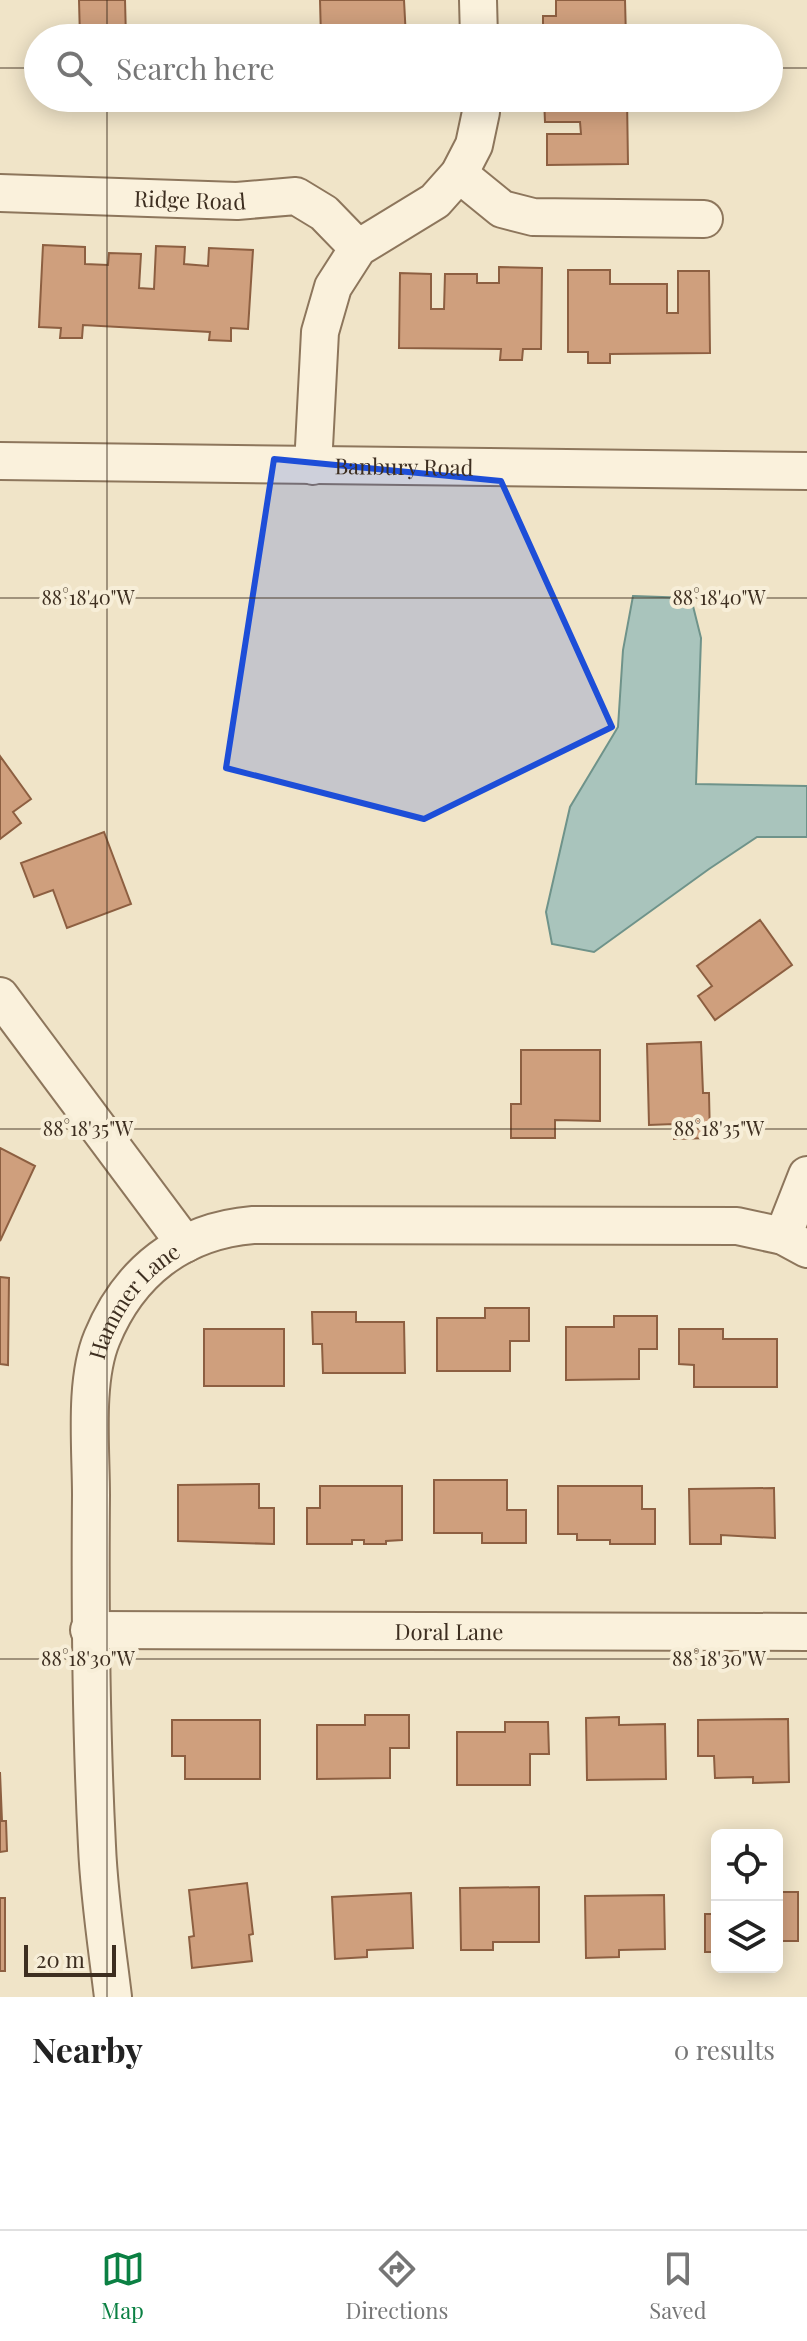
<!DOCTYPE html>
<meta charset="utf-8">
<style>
body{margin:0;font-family:"Playfair Display",serif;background:#f2f2f2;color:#222}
.controls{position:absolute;right:24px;bottom:24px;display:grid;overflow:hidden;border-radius:12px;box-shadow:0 4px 20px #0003}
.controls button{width:72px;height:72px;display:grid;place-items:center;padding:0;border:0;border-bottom:2px solid #e0e0e0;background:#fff;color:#222;font:40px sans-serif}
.scale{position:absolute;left:24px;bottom:20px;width:92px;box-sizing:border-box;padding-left:8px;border:4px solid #3d2e20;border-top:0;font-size:22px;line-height:28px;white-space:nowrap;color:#3d2e20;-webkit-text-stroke:6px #f7eed8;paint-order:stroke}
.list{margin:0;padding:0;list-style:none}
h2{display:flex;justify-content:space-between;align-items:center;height:104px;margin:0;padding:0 32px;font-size:34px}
h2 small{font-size:26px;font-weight:400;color:#767676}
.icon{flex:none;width:44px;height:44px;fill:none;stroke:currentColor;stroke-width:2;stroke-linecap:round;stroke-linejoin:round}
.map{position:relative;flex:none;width:807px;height:1997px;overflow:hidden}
.search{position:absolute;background:#fff;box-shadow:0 4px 20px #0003;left:24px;right:24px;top:24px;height:88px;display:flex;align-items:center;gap:20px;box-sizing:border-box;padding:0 28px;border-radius:44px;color:#767676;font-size:30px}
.sheet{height:232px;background:#fff}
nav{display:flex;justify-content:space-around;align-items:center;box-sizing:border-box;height:112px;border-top:2px solid #e0e0e0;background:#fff;font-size:22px;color:#767676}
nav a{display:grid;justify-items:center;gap:4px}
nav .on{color:#0b8043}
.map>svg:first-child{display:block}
.water{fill:#a9c4bc;stroke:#6f938a;stroke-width:2}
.building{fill:#cf9f7d;stroke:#8d5f41;stroke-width:2}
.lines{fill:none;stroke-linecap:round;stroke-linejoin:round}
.street-casing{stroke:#8d765c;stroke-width:40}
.street{stroke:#faf1dc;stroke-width:36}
.marked{fill:#1d4ed8;fill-opacity:0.2;stroke:#1d4ed8;stroke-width:6;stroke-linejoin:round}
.ticks{fill:none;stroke:#3d2e20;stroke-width:2;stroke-opacity:0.45}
.labels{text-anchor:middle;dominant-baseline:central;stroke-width:8;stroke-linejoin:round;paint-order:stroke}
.street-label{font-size:22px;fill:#3d2e20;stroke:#f7eed8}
.ticks-label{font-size:20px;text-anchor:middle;fill:#3d2e20;stroke:#f7eed8;stroke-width:8;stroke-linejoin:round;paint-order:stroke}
</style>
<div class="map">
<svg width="807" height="1997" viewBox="0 0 807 1997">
<rect width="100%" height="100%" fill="#f0e4c8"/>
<path class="water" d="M633 596 691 598 701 638 696 784 807 786V837H757L709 869 594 952 552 944 546 912 570 807 618 727 623 650Z"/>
<path class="building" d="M79 0H125L126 38H80Z
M320 0H404L406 38H321Z
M556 0H625L626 38H543V16H556Z
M544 98H627L628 164 547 165V134H581L580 122H545Z
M43 245 85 247V264L108 265 109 253 141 254 139 288 154 289 156 246 185 247 184 264 208 266 209 248 253 250 248 329 231 328V341L209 340 210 332 83 325 82 338H60L61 328 39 327Z
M499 267 542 268 541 349H523L522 360H500L501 349 399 348 400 273 431 274V309H444L445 274H477V283H499Z
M568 270H610V284H667V313H678V271H709L710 353 610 354V363H588V352H568Z
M0 756 31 799 13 812 21 823 0 839Z
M104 832 131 904 67 928 53 890 34 897 21 863Z
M760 920 792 965 715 1020 698 996 712 986 697 966Z
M701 1042 703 1093H709L710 1138 674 1139V1124L649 1125 647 1044Z
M521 1050H600V1121L555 1120V1138H511V1104H521Z
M0 1148 35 1166 0 1241Z
M0 1277 9 1278 8 1365 0 1364Z
M485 1308H529V1341H510V1371H437V1318H485Z
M312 1312H356V1322H404L405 1373H323L322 1344H313Z
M614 1316H657V1349H639V1379L566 1380V1327H614Z
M204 1329H284V1386H204Z
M679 1329H723V1339H777V1387H694V1365L679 1364Z
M434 1480H507V1510H526V1543H482V1533H434Z
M259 1484V1508H274V1544L178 1541V1485Z
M320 1486H402V1540L386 1541V1544H364V1540H352V1544H307V1508H320Z
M558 1486H642V1509H655V1544H610V1540H577V1534H558Z
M774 1488 775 1538 721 1535V1544H690L689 1489Z
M365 1715H409V1748H390V1778L317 1779V1725H365Z
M619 1717V1725L665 1724 666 1779 587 1780 586 1718Z
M788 1719 789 1782 753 1783V1777L715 1778 714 1756H698V1720Z
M172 1720H260V1779H185V1756H172Z
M505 1722H548L549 1754H530V1785H457V1732H505Z
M0 1772 2 1821H6L7 1851 0 1852Z
M247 1883 253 1934 249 1935 252 1961 192 1968 189 1937 194 1936 189 1890Z
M539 1887V1942H493V1950H461L460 1888Z
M777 1892H798V1941H781V1945H777Z
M411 1893 413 1948 367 1950V1957L335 1959 332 1897Z
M664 1895 665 1949 619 1950V1957L586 1958 585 1896Z
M0 1898H5V1971H0Z
M705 1914H717V1952H705Z"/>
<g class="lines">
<g class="street-casing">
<g id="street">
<path d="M478 0 479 38"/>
<path d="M459 174 502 209 533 217 704 219"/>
<path id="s1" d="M0 193 237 201 296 196 324 213 358 248"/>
<path id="s2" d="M0 461 807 471"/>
<path d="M313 466 320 332 333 287 358 248 435 201 459 174 474 145 481 112 480 98"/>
<path d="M0 996 185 1244"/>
<path d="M783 1236 807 1175"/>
<path id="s3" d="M89 1630 807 1632"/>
<path id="s4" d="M113 1997C107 1947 99 1896 97 1846 91 1729 90 1612 91 1495 91 1448 84 1381 102 1338 129 1272 181 1231 253 1225L737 1226 783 1236 807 1249"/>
</g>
</g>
<use href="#street" class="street"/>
</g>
<path class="marked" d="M274 459 501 481 612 727 424 819 226 768Z"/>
<path class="ticks" d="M107 0V38M0 68H38M769 68H807M107 98V1997M0 598H807M0 1129H807M0 1659H807"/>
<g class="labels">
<g class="street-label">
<text stroke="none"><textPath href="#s1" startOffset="190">Ridge Road</textPath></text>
<text stroke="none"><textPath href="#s2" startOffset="404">Banbury Road</textPath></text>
<text stroke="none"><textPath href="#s4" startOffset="710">Hammer Lane</textPath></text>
<text stroke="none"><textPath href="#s3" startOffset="360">Doral Lane</textPath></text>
</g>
</g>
<g class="ticks-label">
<text x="88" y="605">88°18'40"W</text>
<text x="719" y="605">88°18'40"W</text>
<text x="88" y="1136">88°18'35"W</text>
<text x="719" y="1136">88°18'35"W</text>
<text x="719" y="1666">88°18'30"W</text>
<text x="88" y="1666">88°18'30"W</text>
</g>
</svg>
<div class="controls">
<button><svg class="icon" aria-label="locate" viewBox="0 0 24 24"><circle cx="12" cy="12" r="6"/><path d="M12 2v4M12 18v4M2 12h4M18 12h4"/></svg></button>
<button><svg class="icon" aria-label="layers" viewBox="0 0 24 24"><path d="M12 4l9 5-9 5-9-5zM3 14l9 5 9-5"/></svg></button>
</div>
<div class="scale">20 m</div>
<div class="search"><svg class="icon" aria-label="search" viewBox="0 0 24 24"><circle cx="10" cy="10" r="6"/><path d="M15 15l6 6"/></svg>Search here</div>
</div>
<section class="sheet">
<h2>Nearby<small>0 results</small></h2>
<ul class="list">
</ul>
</section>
<nav>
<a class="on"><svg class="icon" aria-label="map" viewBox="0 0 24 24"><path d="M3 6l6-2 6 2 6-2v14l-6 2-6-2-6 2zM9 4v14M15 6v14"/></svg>Map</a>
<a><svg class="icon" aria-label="directions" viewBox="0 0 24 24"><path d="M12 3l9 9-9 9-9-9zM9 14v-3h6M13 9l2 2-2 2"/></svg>Directions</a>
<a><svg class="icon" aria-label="saved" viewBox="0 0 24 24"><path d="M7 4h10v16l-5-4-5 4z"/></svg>Saved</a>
</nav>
